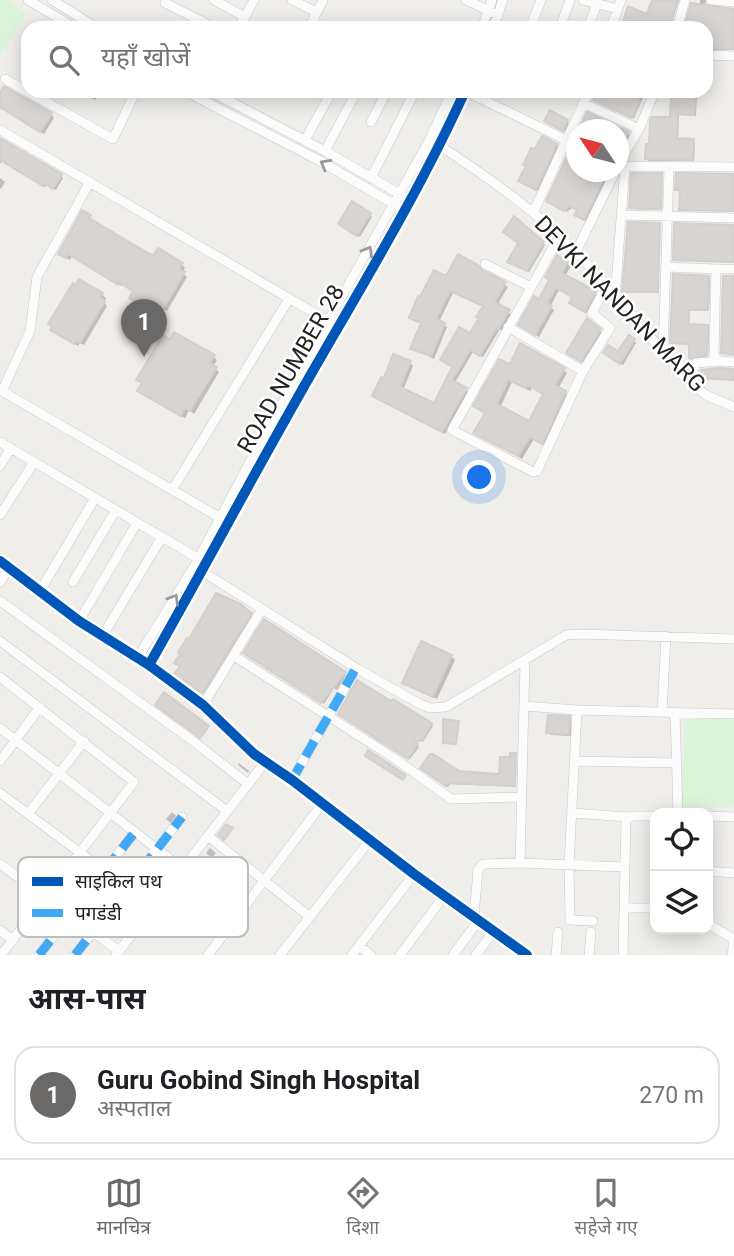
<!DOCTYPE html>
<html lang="hi">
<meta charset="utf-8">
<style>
body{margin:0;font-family:Roboto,"Noto Sans Devanagari",sans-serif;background:#f6f6f6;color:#202124}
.controls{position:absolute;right:21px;bottom:21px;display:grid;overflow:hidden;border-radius:14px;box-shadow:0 4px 18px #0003}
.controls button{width:63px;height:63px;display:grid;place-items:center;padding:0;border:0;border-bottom:2px solid #e0e0e0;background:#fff;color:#202124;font:35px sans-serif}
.compass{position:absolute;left:566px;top:119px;width:63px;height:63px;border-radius:50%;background:#fff;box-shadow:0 4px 18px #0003;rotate:306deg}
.you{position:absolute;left:480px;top:478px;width:24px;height:24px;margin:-18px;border:5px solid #fff;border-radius:50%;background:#1a73e8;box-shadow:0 0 0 10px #1a73e833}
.badge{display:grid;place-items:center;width:46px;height:46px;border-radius:50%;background:#6a6968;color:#fff;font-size:23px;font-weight:700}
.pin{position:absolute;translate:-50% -58px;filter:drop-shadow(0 2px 4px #0008)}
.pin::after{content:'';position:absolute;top:37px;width:24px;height:21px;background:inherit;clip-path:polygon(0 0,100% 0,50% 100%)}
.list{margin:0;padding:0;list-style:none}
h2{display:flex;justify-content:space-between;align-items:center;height:91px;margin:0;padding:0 28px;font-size:30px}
h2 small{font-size:23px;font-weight:400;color:#757577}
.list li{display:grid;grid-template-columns:46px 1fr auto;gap:21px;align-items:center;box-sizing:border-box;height:98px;margin:0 14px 14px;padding:0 14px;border:2px solid #e0e0e0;border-radius:21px}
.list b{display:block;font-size:26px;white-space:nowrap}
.list p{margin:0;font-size:23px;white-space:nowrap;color:#757577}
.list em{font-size:23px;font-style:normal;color:#757577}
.icon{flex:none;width:38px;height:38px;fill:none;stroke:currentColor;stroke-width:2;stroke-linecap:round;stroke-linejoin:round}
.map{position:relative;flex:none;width:734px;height:955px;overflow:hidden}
.search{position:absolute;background:#fff;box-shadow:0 4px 18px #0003;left:21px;right:21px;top:21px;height:77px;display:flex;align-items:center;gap:18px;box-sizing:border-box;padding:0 24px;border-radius:21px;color:#757577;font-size:26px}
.sheet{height:203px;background:#fff}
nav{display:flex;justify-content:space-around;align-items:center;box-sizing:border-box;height:98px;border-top:2px solid #e0e0e0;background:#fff;font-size:19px;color:#757577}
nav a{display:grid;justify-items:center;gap:4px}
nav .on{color:#6a6968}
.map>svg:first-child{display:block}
.park{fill:#daf5da}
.shadow{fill:#0003;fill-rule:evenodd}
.building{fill:#d7d4d2;stroke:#d3d0cc;stroke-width:2;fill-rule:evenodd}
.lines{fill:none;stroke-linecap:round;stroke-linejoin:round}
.minor-casing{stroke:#c9c8c7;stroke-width:10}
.minor{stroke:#fdfcfc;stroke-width:9}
.quiet{stroke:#3fa9f5;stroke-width:9;stroke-dasharray:18 9;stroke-linecap:butt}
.cycleway-casing{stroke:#fff;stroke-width:15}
.cycleway{stroke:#0057b8;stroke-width:10}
.oneway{stroke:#9a9a9a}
.labels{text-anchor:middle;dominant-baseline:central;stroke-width:5;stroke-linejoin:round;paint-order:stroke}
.street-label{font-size:23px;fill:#222;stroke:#fff}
.key{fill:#fff;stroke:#bdbdbd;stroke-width:2}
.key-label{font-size:19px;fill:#222}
</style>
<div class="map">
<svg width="734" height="955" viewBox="0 0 734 955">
<rect width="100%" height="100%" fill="#f0eeeb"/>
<path class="park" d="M0 0H7L27 14 0 56Z
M686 718 734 719V807H680Z"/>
<path class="shadow" d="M654 0H679L670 28H622L648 17Z
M700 0H706L705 5 709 9 734 11V50H706V28H686L700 6Z
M80 91H101L95 100Z
M597 91H646L634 118 596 101Z
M673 91H697L696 116 679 115 678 140 693 141 695 143 694 161H649L647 159 651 146 671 119Z
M0 96 51 114 54 118 44 134 0 107Z
M588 115 628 134 630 136 618 159V130Z
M546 121H567L569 124 566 132Z
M0 140 61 175 63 178 56 190 47 184 45 187 2 161 0 164Z
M556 145 558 147 538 191 522 183Z
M576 172H612L586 221 578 217 579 210 573 207 567 212 551 203Z
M661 175V210L632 209 631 208Z
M734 175V212L681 209 682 191 677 189Z
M0 178 5 182 1 189 0 188Z
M370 214 372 217 360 237 343 226Z
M90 217 92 221 147 255 182 264 185 268 182 273 187 277 167 311 161 308 157 314 131 298 135 292 122 284 121 286 72 256 70 260 64 257Z
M514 219 545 245 529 272 509 262 520 243Z
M659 225V293H626L624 291Z
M734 227V263L675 260Z
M558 258 571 266 565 276 598 296 589 314 574 306 571 303 573 298 559 290 550 307 554 310 539 337 524 328 551 281Z
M481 270 508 287 497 305 512 315 502 331 500 329 483 357 473 352 454 384 469 392 445 434 377 398 410 363 413 366 403 390 435 405 481 319 484 307 453 293 439 322 447 327 434 359 412 348 422 324 411 317 447 278Z
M674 276 710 279 709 311H690L689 326 709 328 708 356 692 360 691 345 672 342Z
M80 282 102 295 106 298 104 302 107 306 84 345 80 343 78 346 56 333Z
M600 331 602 333 584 363 570 355Z
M634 340 636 343 623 365 607 355 619 354Z
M214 357 217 360 213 367 219 372 194 414 189 410 185 418 143 394V385L139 380Z
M511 367 564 370 567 373 558 389 569 396 546 446 534 439 522 459 476 433 486 414 475 406ZM512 382 530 391 532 388 544 395 530 423 500 408Z
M238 604 252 616 204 693 178 676 182 667Z
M247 655 344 674 346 675 337 690 334 688 324 704Z
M451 656 455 660 437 699 404 682Z
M342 715 431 724 433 726 423 742 411 741 419 747 410 759Z
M569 718 571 721V736L551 735 548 732Z
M515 754 516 787 450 784 448 787 422 768 500 776Z
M239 763 249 771 248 773 238 765Z
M172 812 176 816 171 823 166 819Z
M210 848 216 853 212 858 206 853Z"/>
<path class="building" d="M652 0 677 1 669 28H621L628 6 647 14Z
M691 3 734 9 733 49 706 48V28H684Z
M4 86 52 113 40 132 0 107V92Z
M596 91H643L638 101 640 102 632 118 593 100Z
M671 95 696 96 694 115 677 114V138L694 139 692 160 645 159 646 144H649L650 120 652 117H670Z
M550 110 568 120 563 131 544 121Z
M587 112 629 132 623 142 619 140V130H579Z
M577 135V172H607L584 220 574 215 577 210 570 206 564 211 546 201Z
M542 136 557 144 536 190 518 181 526 166 523 165 531 148 535 149Z
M0 138 62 174 53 189 44 183 43 186 0 160Z
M631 173H662L661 209 629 208Z
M676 173 734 174V211L679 210 680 190H675Z
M352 201 371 213 357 236 338 224Z
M82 210 91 215 89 218 148 253 154 255 158 248 183 263 179 269 185 272 163 309 157 305 153 312 129 298 133 291 118 282 117 284 68 254 66 258 58 254Z
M514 216 544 242 527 271 507 262 518 243 503 232Z
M628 222 660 223 658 292H622Z
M674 223 734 225V262L673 260Z
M458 254 478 265 482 270 506 282 495 302 510 310 498 329 496 328 480 356 470 350 452 380 467 388 442 432 372 396 381 377 384 378 393 354 411 361 400 387 434 403 452 367 440 360 459 327 470 333 479 318 476 317 483 306 450 291 436 319 445 323 431 356 410 349 421 323 409 318 418 296 420 297 434 270 446 276Z
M557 255 568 262 562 273 596 291 585 312 569 303 572 297 556 288 547 303 552 306 535 335 518 325 534 296 539 299 549 280 545 277Z
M673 274 709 276 708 310H689L688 324 708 325 707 355 689 359V344L670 343Z
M723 276H734V355L721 353Z
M79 279 103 293 100 298 105 301 80 343 76 341 74 344 50 330 52 327 48 324 73 283 76 285Z
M587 318 601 329 581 362 566 353Z
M174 332 215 355 210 363 217 367 190 411 185 408 181 416 137 391 142 383 136 380 163 335 170 339Z
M629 335 635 339 620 364 603 353 608 345 618 351Z
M520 343 565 368 555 385 566 391 542 444 530 437 518 456 473 433 485 413 473 406 499 359 510 364ZM508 380 526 388 528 385 543 394 529 421 497 404Z
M719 368 734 369V380L698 378 701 370Z
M216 593 239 603 252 613 202 693 174 674 180 666 174 663 180 654 178 652 187 638 189 639Z
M264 619 346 672 321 703 243 653Z
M421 641 452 655 433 697 402 683Z
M357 680 391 701 393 699 432 723 422 741H413L418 744 408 759 338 714Z
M164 692 209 726 200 738 155 705Z
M548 715 570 716 569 734 546 733Z
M443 719 459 721 456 744 443 743Z
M368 750 406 775 403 780 365 756Z
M510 753H516L515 786 448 783 446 786 420 768 430 754H433L459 771 499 774 500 757H510Z
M226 824 233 828 224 840 218 835Z"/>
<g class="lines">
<g class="minor-casing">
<path id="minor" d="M28 0 75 28
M52 0 97 28
M214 0 245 17
M292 0 316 12
M466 0 498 15
M583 0 617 9
M711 0 734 2
M165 3 215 28
M239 28 254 0
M309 28 323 0
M482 28 492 0
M493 28 503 0
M530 28 541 0
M560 28 570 0
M588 28 597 3
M611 28 621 0
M677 28 685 0
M706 55 734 56
M5 79 113 139 136 91
M185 91 320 161 397 206
M210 91 325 151 403 196
M465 91 566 140
M583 103 639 129
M371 122 387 91
M0 130 328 321
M305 140 332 91
M440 146C477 170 512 194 544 222 598 269 642 329 689 382L706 395 734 407
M325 151 357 91
M618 165 639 129 655 91
M618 166 734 167
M371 178 415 91
M533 213 589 91
M622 215 734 218
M559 237 452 430 533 472 537 471 583 371 610 328 592 313 606 287
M575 254 615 172
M485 264 531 287
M666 267 716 269
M734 269H716L714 355 719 361 734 362
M615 298 625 166
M508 327 583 371
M663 352 669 168
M689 382 696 363 719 361
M0 390 224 520
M2 391 30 331 37 277 90 182
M0 442 201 560
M0 466 11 448
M172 490 289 299
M0 515 34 462
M0 561 79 621 149 665 203 705 254 754 292 780 414 874 527 955
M200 570 356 668 420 704 430 708 446 707 566 635 581 634 734 639
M0 582 9 568
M73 582 116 510
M40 591 95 498
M0 601 193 741 248 784
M79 621 137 523
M103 635 162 537
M0 641 227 811
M234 656 397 760 451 799 521 797
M138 657 194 567 267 430 429 141 452 91
M149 665C201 574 250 481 302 390 358 292 418 195 465 91
M0 677 134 782 1 955
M203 705 262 609
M524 706 577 710 734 714
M577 710 569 865 570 920 593 921
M662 712 666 636
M675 712 678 813
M0 728 183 869
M0 761 40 707
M574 761 676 763
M292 780 356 668
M0 793 153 907
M572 813 628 817
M28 814 84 741
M708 816 734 817
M208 836 310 917
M520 863 525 661
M0 864 119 951
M708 871 734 873
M624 908H655
M474 916 478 870 483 864 520 863 624 867
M708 924 734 939
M0 930 13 940
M359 946 371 955
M39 955 135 832
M75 955 182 817
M116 955 266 761
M208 955 322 804
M280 955 370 840
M352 955 414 874
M400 955 444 896
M453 955 479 920
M476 955 494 931
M556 955 558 932
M589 955 591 932
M623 955 626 821 631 816H655
M732 955 734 942"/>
</g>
<use href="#minor" class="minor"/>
<path class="quiet" d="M292 780 356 668
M39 955 135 832
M75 955 182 817"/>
<g class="cycleway-casing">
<path id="cycleway" d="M0 561 79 621 149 665 203 705 254 754 292 780 414 874 527 955
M149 665C201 574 250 481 302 390 358 292 418 195 465 91"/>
</g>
<use href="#cycleway" class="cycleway"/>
</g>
<defs><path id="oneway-chevron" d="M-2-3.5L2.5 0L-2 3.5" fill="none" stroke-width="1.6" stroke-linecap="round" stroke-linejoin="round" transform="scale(1.75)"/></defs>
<g class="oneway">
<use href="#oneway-chevron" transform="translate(325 164) rotate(-150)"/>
<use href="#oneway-chevron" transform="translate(368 251) rotate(-60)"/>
<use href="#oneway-chevron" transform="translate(174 599) rotate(-59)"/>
</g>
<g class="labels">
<g class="street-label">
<text transform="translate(620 304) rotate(46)">DEVKI NANDAN MARG</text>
<text transform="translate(291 369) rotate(-60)">ROAD NUMBER 28</text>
</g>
</g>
<rect x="18" y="857" width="230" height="80" rx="10" class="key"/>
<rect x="32" y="877" width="31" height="9" fill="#0057b8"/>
<rect x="32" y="909" width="31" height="8" fill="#3fa9f5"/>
<g class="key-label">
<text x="75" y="888">साइकिल पथ</text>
<text x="75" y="920">पगडंडी</text>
</g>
</svg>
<div class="controls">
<button><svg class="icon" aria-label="locate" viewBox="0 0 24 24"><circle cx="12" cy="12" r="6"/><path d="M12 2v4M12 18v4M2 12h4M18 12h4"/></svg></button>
<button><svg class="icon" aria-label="layers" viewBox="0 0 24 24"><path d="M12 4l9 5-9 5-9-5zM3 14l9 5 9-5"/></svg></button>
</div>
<svg class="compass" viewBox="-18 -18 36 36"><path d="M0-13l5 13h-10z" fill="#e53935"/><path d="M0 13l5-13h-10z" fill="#757577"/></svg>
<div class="you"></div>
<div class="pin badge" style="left:144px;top:357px">1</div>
<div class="search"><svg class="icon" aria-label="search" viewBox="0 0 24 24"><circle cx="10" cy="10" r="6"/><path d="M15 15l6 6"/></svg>यहाँ खोजें</div>
</div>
<section class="sheet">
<h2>आस-पास<small></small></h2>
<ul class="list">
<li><span class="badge">1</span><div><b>Guru Gobind Singh Hospital</b><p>अस्पताल</p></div><em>270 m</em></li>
</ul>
</section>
<nav>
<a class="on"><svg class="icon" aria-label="map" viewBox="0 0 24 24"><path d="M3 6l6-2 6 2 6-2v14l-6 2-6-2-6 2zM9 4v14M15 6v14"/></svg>मानचित्र</a>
<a><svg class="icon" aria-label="directions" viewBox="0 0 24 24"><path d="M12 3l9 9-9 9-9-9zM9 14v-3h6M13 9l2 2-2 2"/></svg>दिशा</a>
<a><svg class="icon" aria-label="saved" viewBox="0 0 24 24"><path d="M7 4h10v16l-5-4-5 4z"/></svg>सहेजे गए</a>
</nav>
